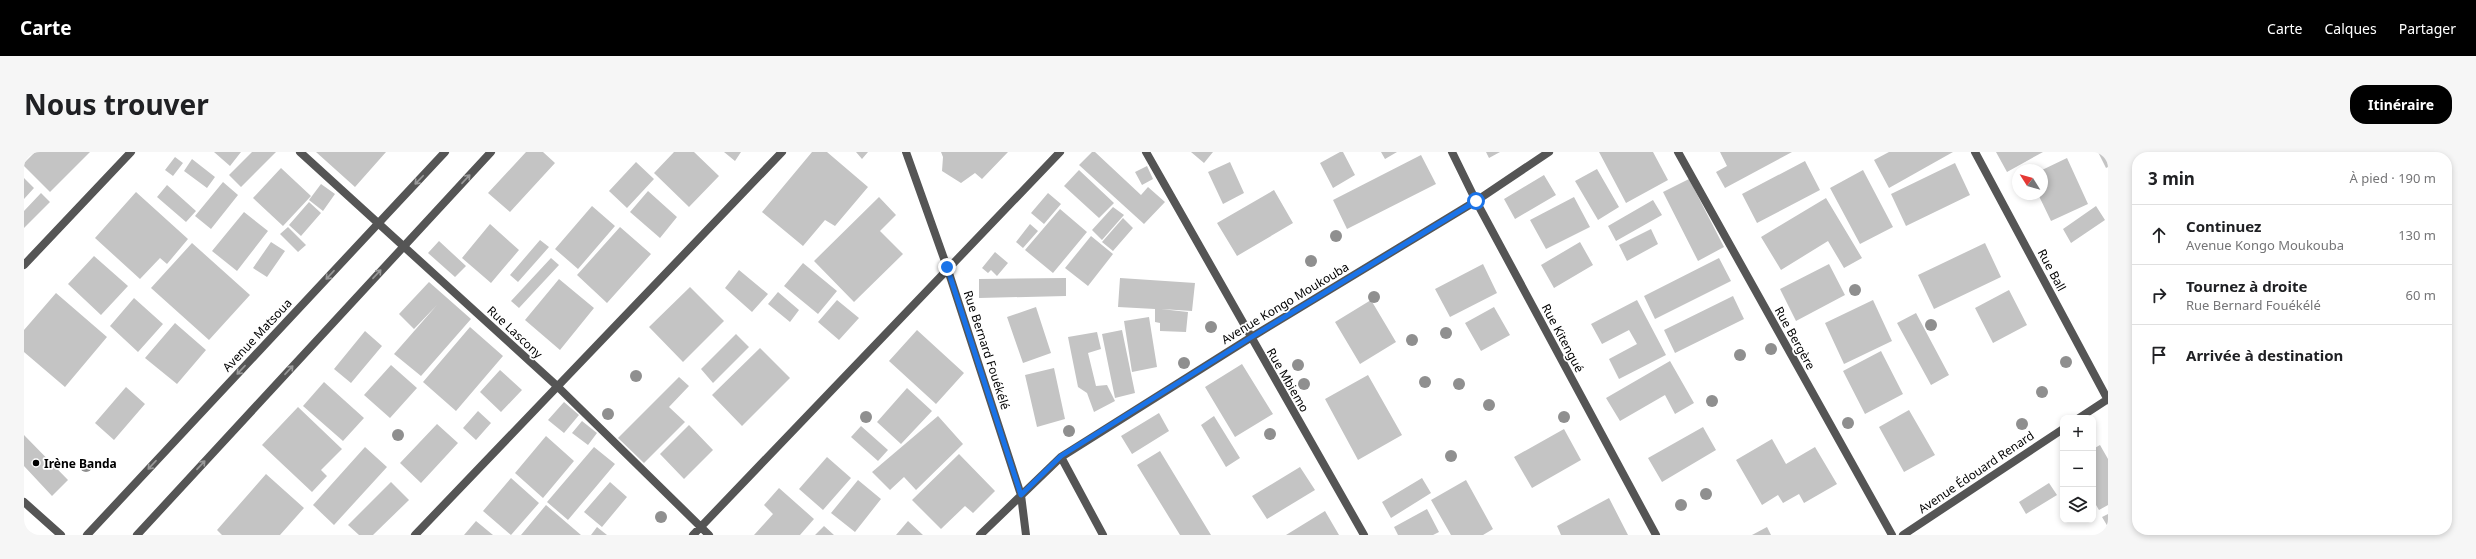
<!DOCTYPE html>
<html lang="fr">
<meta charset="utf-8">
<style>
body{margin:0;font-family:"Noto Sans",sans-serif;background:#f6f6f6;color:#202124}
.controls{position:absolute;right:12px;bottom:12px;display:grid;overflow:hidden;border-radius:8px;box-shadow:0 2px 6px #0003}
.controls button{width:36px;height:36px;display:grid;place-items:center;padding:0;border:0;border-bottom:1px solid #e0e0e0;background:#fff;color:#202124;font:20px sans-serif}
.compass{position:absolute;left:1988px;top:12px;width:36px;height:36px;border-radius:50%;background:#fff;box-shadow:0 2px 6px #0003;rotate:307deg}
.stop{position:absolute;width:12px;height:12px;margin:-9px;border:3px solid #1a73e8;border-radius:50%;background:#fff}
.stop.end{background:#1a73e8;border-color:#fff;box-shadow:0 1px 4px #0008}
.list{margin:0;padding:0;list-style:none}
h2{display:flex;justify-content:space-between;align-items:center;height:52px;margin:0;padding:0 16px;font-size:17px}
h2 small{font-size:13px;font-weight:400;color:#757577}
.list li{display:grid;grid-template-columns:26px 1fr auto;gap:12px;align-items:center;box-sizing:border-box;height:60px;padding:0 16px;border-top:1px solid #e0e0e0}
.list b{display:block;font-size:15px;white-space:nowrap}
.list p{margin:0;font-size:13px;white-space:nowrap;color:#757577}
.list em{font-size:13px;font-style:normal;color:#757577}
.icon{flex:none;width:22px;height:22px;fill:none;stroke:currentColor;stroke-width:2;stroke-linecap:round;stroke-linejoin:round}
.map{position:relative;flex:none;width:2084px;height:383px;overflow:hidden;border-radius:16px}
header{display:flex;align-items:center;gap:24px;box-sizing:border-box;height:56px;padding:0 20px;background:#000;color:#fff}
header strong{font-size:19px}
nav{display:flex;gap:22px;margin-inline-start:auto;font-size:14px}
.intro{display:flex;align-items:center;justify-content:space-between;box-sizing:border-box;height:96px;padding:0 24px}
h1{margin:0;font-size:28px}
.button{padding:10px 18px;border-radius:16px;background:#000;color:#fff;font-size:14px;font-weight:700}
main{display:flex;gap:24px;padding:0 24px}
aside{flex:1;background:#fff;border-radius:16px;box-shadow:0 2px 6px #0003}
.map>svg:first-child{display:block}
.building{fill:#c4c4c4}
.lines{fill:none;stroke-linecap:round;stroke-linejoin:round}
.minor{stroke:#555;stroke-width:8}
.tertiary{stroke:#555;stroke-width:8}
.tree{fill:#8f8f8f}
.oneway{stroke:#999}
.route{stroke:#1a73e8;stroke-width:5}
.poi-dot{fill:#000;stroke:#fff;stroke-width:1.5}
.labels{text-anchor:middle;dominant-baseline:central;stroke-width:3.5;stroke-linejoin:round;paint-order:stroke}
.street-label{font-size:12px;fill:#000;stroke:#fff}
.poi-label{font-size:12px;font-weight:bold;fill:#000;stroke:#fff;text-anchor:start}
</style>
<header>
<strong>Carte</strong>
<nav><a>Carte</a><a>Calques</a><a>Partager</a></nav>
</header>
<div class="intro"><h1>Nous trouver</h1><a class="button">Itinéraire</a></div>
<main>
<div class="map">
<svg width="2084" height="383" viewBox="0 0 2084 383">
<rect width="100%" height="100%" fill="#fff"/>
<path class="building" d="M11 0H66L26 40 0 14V11Z
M190 0H217L206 14Z
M228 0H252L217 35 205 23Z
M292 0H362L331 35Z
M502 0H519L531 11 486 60 464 41Z
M650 0H670L695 24 665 55 630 21Z
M700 0H717L711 9Z
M788 0H803L844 35 811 74 801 68 779 94 738 60Z
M832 0H844L838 7Z
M917 0H984L958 27 951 21 937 31 918 19 919 5Z
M1068 0H1071L1117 43 1124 35 1141 50 1120 72 1055 13Z
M1167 0H1189L1180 11Z
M1316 0H1319L1331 23 1309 36 1296 11Z
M1357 0H1373L1361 7Z
M1462 0H1476L1465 6Z
M1575 0H1629L1644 28 1602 51Z
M1696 0H1768L1701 36 1692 20 1703 14Z
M1865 0H1929L1865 36 1850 8Z
M1972 0H2019L1983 20Z
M2074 0H2084V15L2082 16Z
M1397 3 1412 32 1323 77 1309 48Z
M151 5 159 11 149 24 141 18Z
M2043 6 2064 52 2027 69 2014 42H2018V18Z
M168 7 191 25 183 36 160 19Z
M1781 9 1796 38 1733 71 1718 42Z
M612 10 630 27 603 56 585 39Z
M1206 10 1220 41 1199 52 1184 20Z
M1931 11 1946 43 1882 74 1867 42Z
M1123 14 1129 27 1118 33 1111 20Z
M257 16 287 44 259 74 229 46Z
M1573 17 1595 55 1574 68 1551 29Z
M1055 18 1090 51 1075 66 1040 34Z
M1839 18 1869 75 1836 92 1806 36Z
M1520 23 1532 43 1491 67 1480 47Z
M0 26 10 36 0 47Z
M1665 27 1700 95 1674 109 1639 40Z
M199 30 214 43 187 77 171 64Z
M297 32 311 42 299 59 285 48Z
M143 33 172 59 162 70 133 45Z
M1250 38 1269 71 1213 104 1193 71Z
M624 39 653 65 636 86 606 60Z
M112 40 164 87 143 112 136 106 116 127 71 86Z
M17 41 26 50 0 76V59Z
M1024 41 1037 52 1020 72 1007 61Z
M855 45 872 63 856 79 879 102 830 150 790 109Z
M1550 45 1566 75 1522 97 1506 68Z
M1802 46 1838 106 1820 116 1804 89 1757 118 1737 85Z
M1629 48 1638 63 1592 89 1584 74Z
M285 50 297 61 277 84 265 73Z
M568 54 591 74 554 117 531 97Z
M2072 54 2081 68 2047 91 2039 77Z
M1089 55 1100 63 1078 88 1068 78Z
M1036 57 1063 80 1029 121 1001 98Z
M220 60 244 79 213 119 188 99Z
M1099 66 1109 76 1089 99 1078 90Z
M466 72 495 98 467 131 438 106Z
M1006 72 1014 79 999 96 992 90Z
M264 75 282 93 274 100 256 82Z
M596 75 627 102 583 151 553 123Z
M1627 77 1634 92 1603 109 1595 93Z
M1067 84 1089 102 1064 134 1041 116Z
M516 88 525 95 494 130 486 123Z
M415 89 442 114 431 125 404 101Z
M247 90 261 99 243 125 229 116Z
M1556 90 1569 113 1530 136 1517 113Z
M168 91 226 143 185 188 127 136Z
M1961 91 1977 125 1910 157 1894 123Z
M971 100 984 111 973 124 967 118 964 121 958 116Z
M70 104 104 134 77 163 44 132Z
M527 106 535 113 495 156 487 149Z
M1695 106 1707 129 1631 167 1620 144Z
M779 111 813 139 794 162 760 134Z
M1459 112 1473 141 1426 165 1411 137Z
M1805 112 1821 143 1772 169 1756 137Z
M715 118 744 142 728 160 701 136Z
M1042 126V144L955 146V127Z
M1096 126 1171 131 1168 159 1137 157 1164 160 1162 180 1136 179V171L1131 170V157L1094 155Z
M535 127 570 156 536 198 501 168Z
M405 130 447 167 397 224 370 202 413 153 390 177 375 162Z
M666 135 700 169 659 210 625 175Z
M1985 138 2003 173 1969 191 1951 156Z
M754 140 775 158 766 170 744 152Z
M32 141 83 185 41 235 0 200V178Z
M1709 144 1720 167 1651 201 1640 178Z
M110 146 139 172 114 200 86 174Z
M813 148 835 166 815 188 794 170Z
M1347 148 1372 190 1336 212 1311 170Z
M1613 148 1642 203 1595 227 1585 207 1613 192 1605 178 1578 192 1567 172Z
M1849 148 1868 189 1820 212 1801 171Z
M1012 155 1027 201 999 211 983 165Z
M1470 155 1486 183 1457 199 1441 171Z
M1892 161 1925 223 1907 233 1873 171Z
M1125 165 1133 215 1108 220 1100 169Z
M151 171 182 198 153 232 121 206Z
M446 175 479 204 432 259 399 230Z
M893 178 940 221 912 252 865 209Z
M1098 178 1111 241 1091 246 1078 182Z
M341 179 358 194 327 231 310 217Z
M1073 180 1077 197 1064 201 1072 234 1083 233 1091 249 1070 260 1063 241 1054 235 1044 185Z
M712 182 725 195 689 231 677 217Z
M736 196 766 226 718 274 688 243Z
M1857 199 1879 242 1841 262 1819 219Z
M1646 209 1670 251 1651 262 1641 243 1596 269 1582 246Z
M1218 212 1249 262 1211 285 1181 235Z
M367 213 393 236 366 266 340 243Z
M1030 216 1041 267 1013 275 1001 223Z
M476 218 498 238 477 260 456 240Z
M1344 223 1378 283 1334 308 1301 247Z
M655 225 665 234 645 255 661 270 620 311 594 286Z
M300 230 340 266 319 289 279 254Z
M102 235 121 252 90 288 71 271Z
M883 236 908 259 877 292 853 270Z
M540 250 555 263 540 281 524 268Z
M274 255 318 297 297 318 303 324 288 340 238 293Z
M1885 258 1911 303 1880 320 1855 275Z
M454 259 467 271 452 288 439 276Z
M1135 261 1145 279 1108 302 1097 284Z
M914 264 939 292 892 338 880 325 866 338 848 320Z
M1190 264 1216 306 1202 315 1177 273Z
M558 269 573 281 564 293 548 281Z
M413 272 434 291 397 331 376 311Z
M665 273 689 298 660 327 636 302Z
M837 274 864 298 854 309 827 285Z
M1679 275 1692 298 1638 330 1624 306Z
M1540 277 1557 308 1508 336 1490 305Z
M0 283 44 328 28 344 0 314Z
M522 284 550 309 519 346 491 321Z
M1748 287 1762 312 1791 295 1813 332 1780 351 1775 342 1759 351 1754 343 1738 353 1712 308Z
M2076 293 2084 307V353L2075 358 2069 348V297Z
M341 295 363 315 310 373 289 353Z
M570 295 591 312 544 368 523 350Z
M1136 299 1187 383H1156L1113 313Z
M935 302 971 339 949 361 941 354 917 377 888 348Z
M803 305 827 326 799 358 775 337Z
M1276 315 1291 338 1243 367 1228 344Z
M242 322 280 356 256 383H198L193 378Z
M487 326 515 351 487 383 459 359Z
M1398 326 1407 341 1367 366 1358 350Z
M834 328 857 347 831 380 807 361Z
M1442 328 1469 377 1459 383H1427L1407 348Z
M367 330 385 348 349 383H335L324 373Z
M586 330 603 345 578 375 560 360Z
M2025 331 2033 343 2002 362 1995 350Z
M755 336 790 367 776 383H730L749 362 740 353Z
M1585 346 1604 383H1537L1533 374Z
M522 353 557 383H497Z
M1403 357 1415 380 1409 383H1374L1370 375Z
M1301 359 1315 383H1262Z
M2084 362V375L2078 365Z
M452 369 469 383H440Z
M884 369 899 383H872Z
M800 374 810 383H791Z
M573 375 583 383H567Z
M1743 375 1747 383H1728Z"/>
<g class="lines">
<path class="minor" d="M276 0 533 234 685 383
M882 0 923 115 997 343 1002 383
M1122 0 1340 383
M1428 0 1452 49 1632 383
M1654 0 1868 383
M1951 0 2084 248
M0 113 107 0
M2055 266 2084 247
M1037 305 1079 383
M0 350 37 383
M391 383 758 0
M669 383 1036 0
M956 383 1037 305 1226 186 1452 49 1525 0
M1879 383 2039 277"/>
<path class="tertiary" d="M63 383 421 0
M113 383 467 0"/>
</g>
<g class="tree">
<circle cx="1312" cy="84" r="6"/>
<circle cx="1287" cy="109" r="6"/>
<circle cx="1831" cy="138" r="6"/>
<circle cx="1350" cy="145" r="6"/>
<circle cx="1907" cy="173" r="6"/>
<circle cx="1187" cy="175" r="6"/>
<circle cx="1422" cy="181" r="6"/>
<circle cx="1388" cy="188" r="6"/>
<circle cx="1747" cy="197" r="6"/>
<circle cx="1716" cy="203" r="6"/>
<circle cx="2042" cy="210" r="6"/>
<circle cx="1160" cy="211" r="6"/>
<circle cx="1274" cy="213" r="6"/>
<circle cx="612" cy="224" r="6"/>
<circle cx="1401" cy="230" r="6"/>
<circle cx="1280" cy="232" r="6"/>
<circle cx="1435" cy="232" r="6"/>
<circle cx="2018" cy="240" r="6"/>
<circle cx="1688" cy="249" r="6"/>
<circle cx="1465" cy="253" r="6"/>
<circle cx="584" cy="262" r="6"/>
<circle cx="842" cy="265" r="6"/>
<circle cx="1540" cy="265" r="6"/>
<circle cx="1824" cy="271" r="6"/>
<circle cx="1998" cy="272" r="6"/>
<circle cx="1045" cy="279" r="6"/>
<circle cx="1246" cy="282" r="6"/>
<circle cx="374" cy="283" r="6"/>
<circle cx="1427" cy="304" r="6"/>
<circle cx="62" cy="314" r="6"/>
<circle cx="1682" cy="342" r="6"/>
<circle cx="1657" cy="353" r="6"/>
<circle cx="637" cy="365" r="6"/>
</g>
<defs><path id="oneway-shaft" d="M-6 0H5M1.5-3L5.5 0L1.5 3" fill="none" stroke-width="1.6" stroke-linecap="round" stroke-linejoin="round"/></defs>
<g class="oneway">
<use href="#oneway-shaft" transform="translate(442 27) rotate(-47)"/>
<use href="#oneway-shaft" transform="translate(395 28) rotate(134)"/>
<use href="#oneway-shaft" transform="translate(353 122) rotate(-47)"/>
<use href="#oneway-shaft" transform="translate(306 123) rotate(133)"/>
<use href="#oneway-shaft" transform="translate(217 218) rotate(133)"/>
<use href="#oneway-shaft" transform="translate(265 218) rotate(-47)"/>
<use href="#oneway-shaft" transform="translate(128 313) rotate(133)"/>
<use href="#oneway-shaft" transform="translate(177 313) rotate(-47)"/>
</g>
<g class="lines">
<path class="route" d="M923 115 997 343 1037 304 1226 186 1452 49"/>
</g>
<circle class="poi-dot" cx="12" cy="311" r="4"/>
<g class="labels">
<g class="street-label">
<text transform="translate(2028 118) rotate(62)">Rue Ball</text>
<text transform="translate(1261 151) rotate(-31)">Avenue Kongo Moukouba</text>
<text transform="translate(491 180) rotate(43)">Rue Lascony</text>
<text transform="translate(233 183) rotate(-47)">Avenue Matsoua</text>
<text transform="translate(1539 186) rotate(62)">Rue Kitengué</text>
<text transform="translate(1771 186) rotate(61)">Rue Bergère</text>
<text transform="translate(963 198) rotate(72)">Rue Bernard Fouékélé</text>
<text transform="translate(1264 228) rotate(60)">Rue Mbiemo</text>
<text transform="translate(1952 320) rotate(-34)">Avenue Édouard Renard</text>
</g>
<g class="poi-label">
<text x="20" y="311">Irène Banda</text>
</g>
</g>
</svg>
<div class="controls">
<button>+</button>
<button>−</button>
<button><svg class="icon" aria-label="layers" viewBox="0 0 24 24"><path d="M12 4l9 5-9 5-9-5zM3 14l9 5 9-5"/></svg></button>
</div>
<svg class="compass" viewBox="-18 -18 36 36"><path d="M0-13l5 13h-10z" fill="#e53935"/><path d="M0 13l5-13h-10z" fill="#757577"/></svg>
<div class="stop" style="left:1452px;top:49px"></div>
<div class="stop end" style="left:923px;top:115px"></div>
</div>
<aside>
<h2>3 min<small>À pied · 190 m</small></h2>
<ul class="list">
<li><svg class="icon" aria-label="ahead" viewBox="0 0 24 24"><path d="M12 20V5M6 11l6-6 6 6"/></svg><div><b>Continuez</b><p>Avenue Kongo Moukouba</p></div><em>130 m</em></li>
<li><svg class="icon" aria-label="right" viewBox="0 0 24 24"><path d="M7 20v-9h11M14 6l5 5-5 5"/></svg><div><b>Tournez à droite</b><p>Rue Bernard Fouékélé</p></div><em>60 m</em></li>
<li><svg class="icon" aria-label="arrive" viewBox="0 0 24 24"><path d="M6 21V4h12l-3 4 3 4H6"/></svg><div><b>Arrivée à destination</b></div></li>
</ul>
</aside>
</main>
